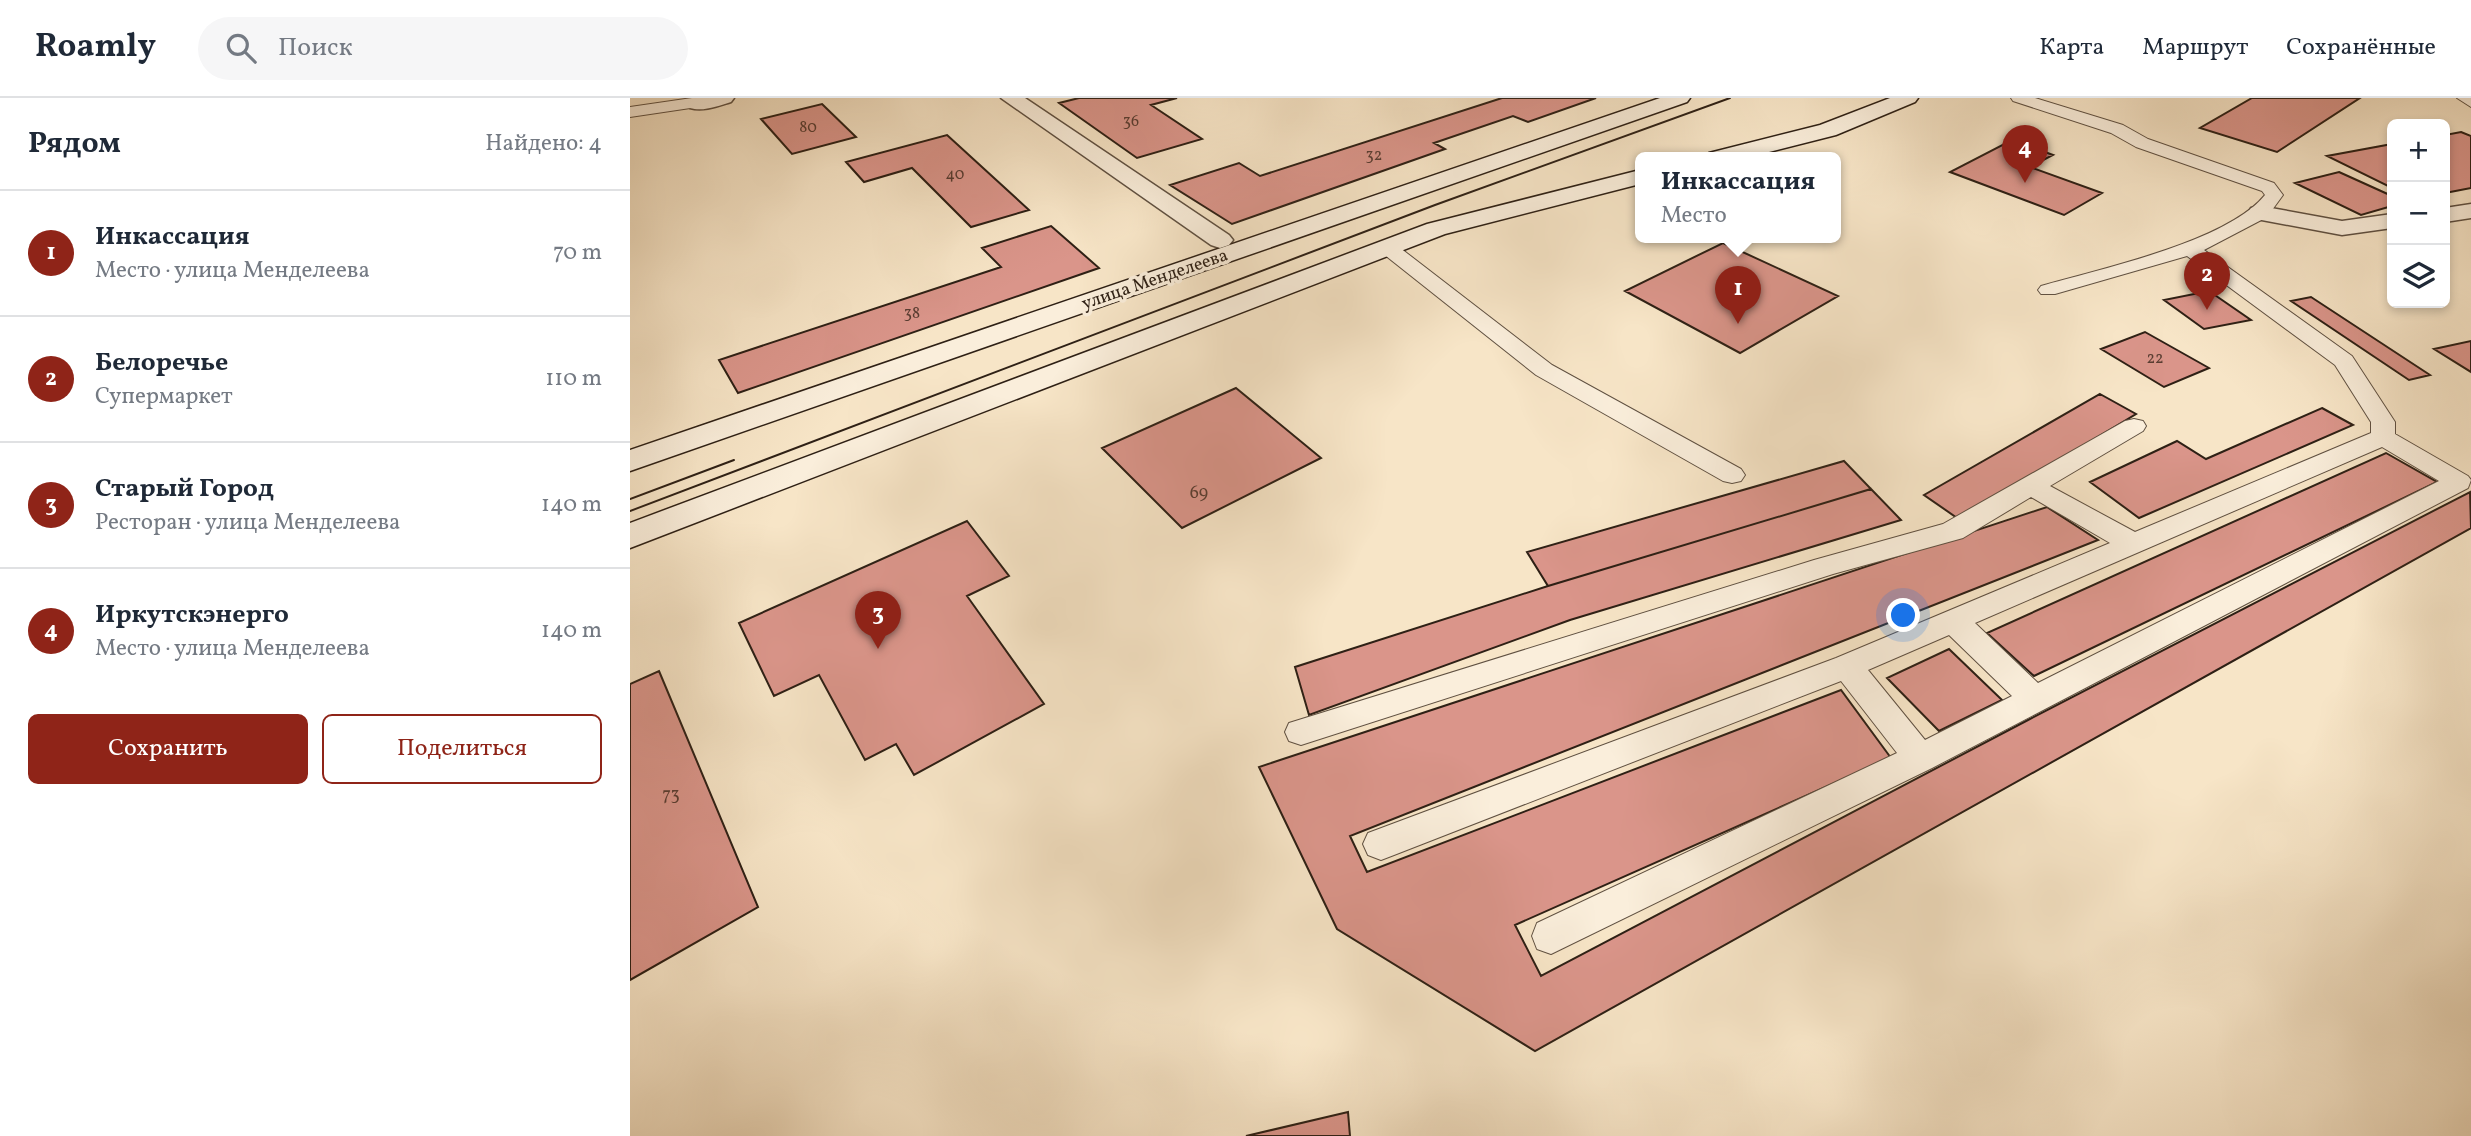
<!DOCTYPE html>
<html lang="ru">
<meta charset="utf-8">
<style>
body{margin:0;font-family:Vollkorn,serif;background:#f6f6f7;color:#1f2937}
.controls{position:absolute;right:21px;top:21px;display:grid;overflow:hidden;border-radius:10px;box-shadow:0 4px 10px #0003}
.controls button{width:63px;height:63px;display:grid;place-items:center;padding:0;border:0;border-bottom:2px solid #e0e1e3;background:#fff;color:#1f2937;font:35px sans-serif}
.you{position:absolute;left:1274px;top:518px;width:24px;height:24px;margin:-18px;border:5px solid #fff;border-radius:50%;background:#1a73e8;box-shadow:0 0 0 10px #1a73e833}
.badge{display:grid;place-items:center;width:46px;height:46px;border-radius:50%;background:#8f2418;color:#fff;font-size:23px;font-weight:700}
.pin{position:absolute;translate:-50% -58px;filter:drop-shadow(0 2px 4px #0008)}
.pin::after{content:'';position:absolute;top:37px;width:24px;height:21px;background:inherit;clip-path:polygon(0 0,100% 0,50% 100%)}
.popup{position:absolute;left:1005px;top:54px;width:206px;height:91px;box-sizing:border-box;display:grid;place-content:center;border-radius:10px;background:#fff;filter:drop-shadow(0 2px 5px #0005);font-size:23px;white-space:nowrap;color:#747a83}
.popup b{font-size:26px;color:#1f2937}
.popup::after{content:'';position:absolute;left:50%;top:100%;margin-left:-14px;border:14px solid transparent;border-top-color:#fff}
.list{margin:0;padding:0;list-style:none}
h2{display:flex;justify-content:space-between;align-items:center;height:91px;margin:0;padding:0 28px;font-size:30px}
h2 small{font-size:23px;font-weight:400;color:#747a83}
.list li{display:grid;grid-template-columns:46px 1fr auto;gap:21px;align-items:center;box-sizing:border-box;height:126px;padding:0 28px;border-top:2px solid #e0e1e3}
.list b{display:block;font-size:26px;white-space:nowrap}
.list p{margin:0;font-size:23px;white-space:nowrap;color:#747a83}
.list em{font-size:23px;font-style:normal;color:#747a83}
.actions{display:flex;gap:14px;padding:21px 28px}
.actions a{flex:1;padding:16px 0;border:2px solid #8f2418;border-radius:10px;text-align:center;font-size:24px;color:#8f2418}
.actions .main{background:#8f2418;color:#fff}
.icon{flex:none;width:38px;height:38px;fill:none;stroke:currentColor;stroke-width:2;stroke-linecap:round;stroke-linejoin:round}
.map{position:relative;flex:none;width:1841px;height:1038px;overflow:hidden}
header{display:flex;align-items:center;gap:42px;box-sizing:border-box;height:98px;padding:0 35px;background:#fff;border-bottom:2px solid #e0e1e3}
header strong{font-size:33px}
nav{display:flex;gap:38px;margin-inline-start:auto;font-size:24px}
.search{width:490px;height:63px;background:#f6f6f7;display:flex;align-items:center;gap:18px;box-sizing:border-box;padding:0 24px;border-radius:38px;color:#747a83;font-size:26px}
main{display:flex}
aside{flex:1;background:#fff}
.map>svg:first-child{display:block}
.building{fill:#da958a;stroke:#2e2015;stroke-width:2}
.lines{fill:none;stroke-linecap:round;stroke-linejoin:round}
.lane-casing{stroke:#605142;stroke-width:2}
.street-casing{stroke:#605142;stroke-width:3}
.secondary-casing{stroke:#2e2015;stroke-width:3}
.lane{fill:#faeedb;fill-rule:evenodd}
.street{fill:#faeedb;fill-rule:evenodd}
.secondary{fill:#faeedb;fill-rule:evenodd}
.tram{stroke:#2e2015;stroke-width:2}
.labels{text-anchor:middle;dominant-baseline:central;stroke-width:7;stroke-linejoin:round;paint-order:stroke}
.far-number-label{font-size:16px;fill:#593d32}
.far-street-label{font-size:18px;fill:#2e2015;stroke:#faeedb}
.number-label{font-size:18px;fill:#593d32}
</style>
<header>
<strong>Roamly</strong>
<div class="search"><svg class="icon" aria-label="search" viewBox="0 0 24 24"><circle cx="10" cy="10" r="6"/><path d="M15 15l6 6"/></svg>Поиск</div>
<nav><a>Карта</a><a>Маршрут</a><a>Сохранённые</a></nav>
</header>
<main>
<aside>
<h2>Рядом<small>Найдено: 4</small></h2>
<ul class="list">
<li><span class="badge">1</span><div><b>Инкассация</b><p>Место · улица Менделеева</p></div><em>70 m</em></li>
<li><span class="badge">2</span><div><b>Белоречье</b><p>Супермаркет</p></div><em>110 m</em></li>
<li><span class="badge">3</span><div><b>Старый Город</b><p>Ресторан · улица Менделеева</p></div><em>140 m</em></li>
<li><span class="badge">4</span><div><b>Иркутскэнерго</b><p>Место · улица Менделеева</p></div><em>140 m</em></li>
</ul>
<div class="actions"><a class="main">Сохранить</a><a>Поделиться</a></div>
</aside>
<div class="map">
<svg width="1841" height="1038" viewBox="0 0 1841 1038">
<rect width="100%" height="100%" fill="#f7e5c7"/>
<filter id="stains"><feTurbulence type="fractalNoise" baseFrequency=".00286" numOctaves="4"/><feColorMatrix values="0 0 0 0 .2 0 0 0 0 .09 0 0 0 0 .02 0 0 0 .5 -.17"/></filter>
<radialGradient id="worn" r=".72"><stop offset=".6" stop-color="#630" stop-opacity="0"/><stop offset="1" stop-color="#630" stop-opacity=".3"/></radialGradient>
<path class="building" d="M449 0H547L521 7 572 41 507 60 429 5Z
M872 0H966L898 24 883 18 804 45 815 51 602 126 540 87 609 65 630 78Z
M1622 0H1730L1647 54 1570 30Z
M192 6 226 39 162 56 131 21Z
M1831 34 1841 38V90L1815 95V37Z
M317 37 399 112 341 129 282 70 234 84 216 64Z
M1382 42 1423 57 1400 69 1472 95 1434 117 1320 74Z
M1762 46V90L1697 58Z
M1709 74 1762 98V108L1731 117 1665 85Z
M421 128 469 170 108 295 89 262 371 169 352 150Z
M1093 145 1208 198 1110 255 995 193Z
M1579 193 1621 222 1574 231 1534 202Z
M1681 199 1800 277 1779 282 1661 203Z
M1515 234 1579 270 1534 289 1471 251Z
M1841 243V274L1804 251Z
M606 290 691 360 552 430 472 350Z
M1470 296 1506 316 1330 422 1294 397Z
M1692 310 1723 327 1509 420 1460 384 1547 343 1576 361Z
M1756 355 1807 384 1404 578 1357 535Z
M1214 363 1241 391 918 488 897 454Z
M1241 391 1271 422 940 522 679 617 665 569 918 488Z
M1840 394 1841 430 905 953 707 831 629 669 1417 409 1468 442 720 738 737 774 1211 592 1261 660 885 827 911 878 1398 622Z
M337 423 379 478 337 498 414 606 284 677 266 646 235 662 189 577 144 598 109 525Z
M1319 551 1372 602 1309 633 1257 580Z
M29 573 128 809 0 882V586Z
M718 1014 720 1038H616Z"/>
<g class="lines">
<g class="lane-casing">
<path id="lane" d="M62 0H102L94 5 0 19V9Z
M1381 0H1405L1493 27 1518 41 1644 85 1653 97 1637 119 1574 152 1722 258 1765 324V336L1838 378 1841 382 1838 390 1302 670 921 856 907 851 902 838 907 825 1267 655 1211 583 764 757 751 762 738 757 733 746 738 735 1206 560 1480 445 1401 399 1333 440 1203 476 671 647 659 643 655 634 659 625 1184 462 1313 426 1495 323 1504 321 1513 323 1516 328 1513 333 1420 388 1505 434 1741 335V324L1705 267 1557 158 1425 196H1411L1408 192 1411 188C1470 171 1597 144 1635 97L1632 93 1506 49 1481 35 1383 3ZM1752 349 1809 383 1408 585 1345 525ZM1319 537 1382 598 1295 642 1238 572Z
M1827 0H1841V9Z
M758 144 765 146 922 267 1111 371 1115 377 1111 383 1102 385 1093 383 906 277 751 154 748 150 751 146Z"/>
</g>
<g class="street-casing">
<path id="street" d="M66 0H104L101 4C88 8 73 14 60 10L57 6 60 2Z
M371 0H395L599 137 603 142 599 147 590 150 581 147Z
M1841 106V120L1815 124V110Z
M1630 108 1712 123 1762 116V130L1712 137 1621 120 1618 115 1621 110Z"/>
</g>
<g class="secondary-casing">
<path id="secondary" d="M1030 0H1060L1057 4 0 373V352Z
M1260 0H1288L1285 4 1206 37 1115 60H1076L1079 55 1190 27Z
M1010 72V86L815 136 0 450V425L797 126Z"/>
</g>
<use href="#lane" class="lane"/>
<use href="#street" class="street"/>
<use href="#secondary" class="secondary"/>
<path class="tram" d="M0 401 104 362
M0 413 805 107 1100 0"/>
</g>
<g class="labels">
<g class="far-number-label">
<text x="501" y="24">36</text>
<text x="178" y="30">80</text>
<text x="744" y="58">32</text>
<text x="325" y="77">40</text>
<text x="282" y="216">38</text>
<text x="1525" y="261">22</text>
</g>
<g class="far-street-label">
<text transform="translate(525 182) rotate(-19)">улица Менделеева</text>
</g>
<g class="number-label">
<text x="569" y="395">69</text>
<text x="41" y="697">73</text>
</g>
</g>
<rect width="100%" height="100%" filter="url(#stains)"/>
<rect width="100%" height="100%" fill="url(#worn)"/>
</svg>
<div class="controls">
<button>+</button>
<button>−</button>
<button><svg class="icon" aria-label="layers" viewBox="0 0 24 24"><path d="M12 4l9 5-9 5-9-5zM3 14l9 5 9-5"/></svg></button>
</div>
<div class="you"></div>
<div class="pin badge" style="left:1108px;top:226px">1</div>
<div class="popup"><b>Инкассация</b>Место</div>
<div class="pin badge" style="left:1577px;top:212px">2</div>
<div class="pin badge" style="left:248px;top:551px">3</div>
<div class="pin badge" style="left:1395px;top:85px">4</div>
</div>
</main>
